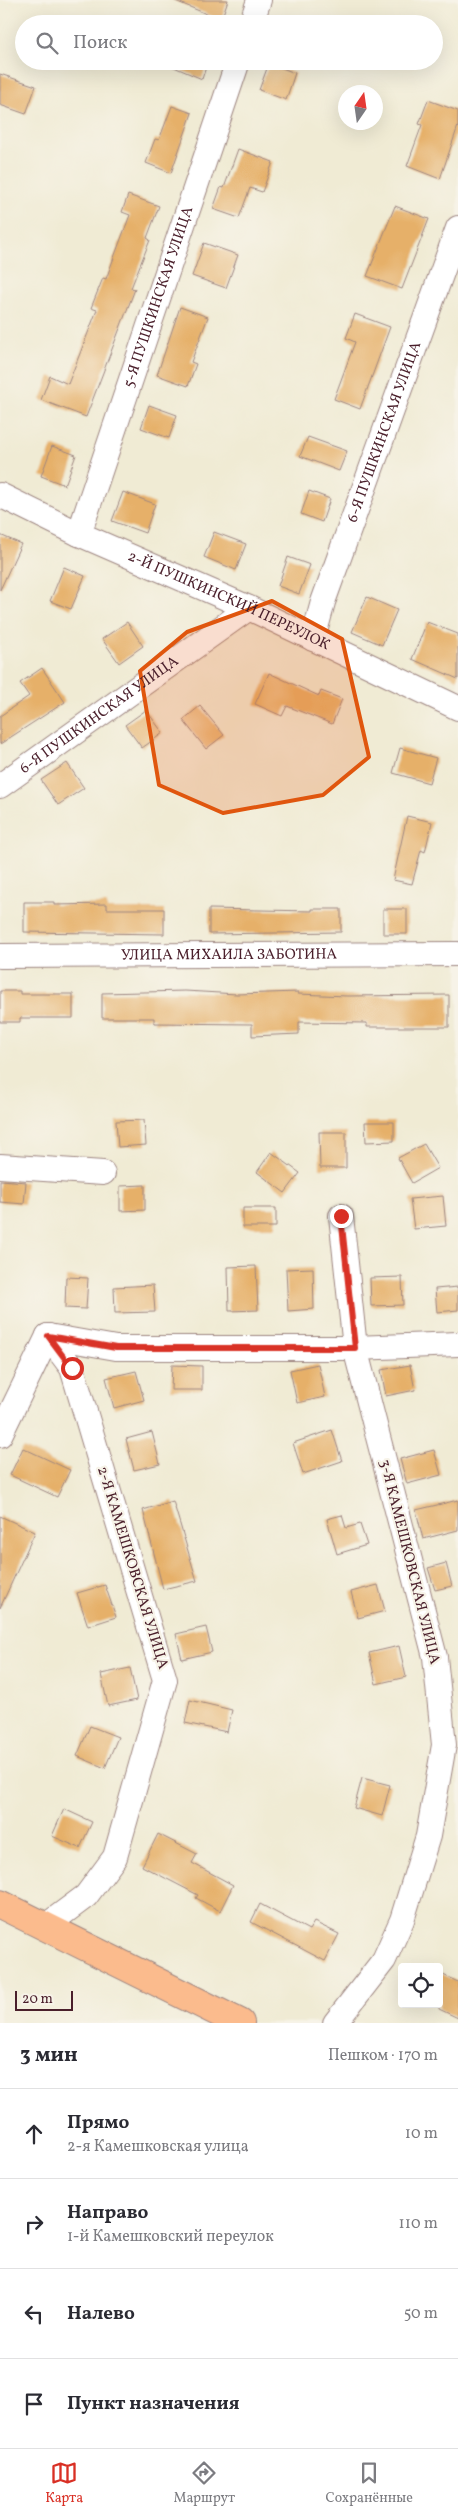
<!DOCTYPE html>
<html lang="ru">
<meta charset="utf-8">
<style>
body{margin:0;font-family:Vollkorn,serif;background:#f2f2f3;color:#2b2b33}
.controls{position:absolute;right:15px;bottom:15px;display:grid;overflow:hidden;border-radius:5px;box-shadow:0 5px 20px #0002}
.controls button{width:45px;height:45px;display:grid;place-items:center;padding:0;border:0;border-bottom:1px solid #e1e1e2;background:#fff;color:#2b2b33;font:25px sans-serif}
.compass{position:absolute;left:338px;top:85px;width:45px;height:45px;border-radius:50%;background:#fff;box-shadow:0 5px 20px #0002;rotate:13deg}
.scale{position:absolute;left:15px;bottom:12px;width:58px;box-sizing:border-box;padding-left:5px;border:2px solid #4a1f2b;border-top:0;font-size:14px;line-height:18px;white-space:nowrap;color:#4a1f2b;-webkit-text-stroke:4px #f7f3e8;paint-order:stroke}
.stop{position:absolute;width:15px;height:15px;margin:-11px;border:4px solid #d93025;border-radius:50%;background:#fff}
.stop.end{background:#d93025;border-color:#fff;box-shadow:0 1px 5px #0008}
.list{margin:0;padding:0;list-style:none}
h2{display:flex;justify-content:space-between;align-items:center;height:65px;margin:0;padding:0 20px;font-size:21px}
h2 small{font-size:16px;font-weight:400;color:#7c7c81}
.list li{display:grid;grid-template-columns:32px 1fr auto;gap:15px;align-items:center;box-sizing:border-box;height:90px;padding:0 20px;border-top:1px solid #e1e1e2}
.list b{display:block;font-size:19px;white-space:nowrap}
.list p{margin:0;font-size:16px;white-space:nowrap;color:#7c7c81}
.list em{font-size:16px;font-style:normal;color:#7c7c81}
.icon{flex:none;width:28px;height:28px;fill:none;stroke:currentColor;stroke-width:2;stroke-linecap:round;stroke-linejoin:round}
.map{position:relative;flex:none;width:458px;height:2023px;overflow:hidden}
.search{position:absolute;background:#fff;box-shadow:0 5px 20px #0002;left:15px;right:15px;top:15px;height:55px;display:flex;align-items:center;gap:12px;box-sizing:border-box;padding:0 18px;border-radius:28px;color:#7c7c81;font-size:19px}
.sheet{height:425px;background:#fff}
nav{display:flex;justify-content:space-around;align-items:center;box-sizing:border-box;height:70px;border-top:1px solid #e1e1e2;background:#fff;font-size:14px;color:#7c7c81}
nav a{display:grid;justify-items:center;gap:2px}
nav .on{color:#d93025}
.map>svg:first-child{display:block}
.building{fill:#e6b069}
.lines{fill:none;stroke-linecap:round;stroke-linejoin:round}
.minor-casing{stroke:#9d8580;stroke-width:26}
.major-casing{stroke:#9d8580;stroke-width:30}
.minor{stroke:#fff;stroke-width:24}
.major{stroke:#fbbb8d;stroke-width:28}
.route{stroke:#d93025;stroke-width:6}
.marked{fill:#e0560e;fill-opacity:0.2;stroke:#e0560e;stroke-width:4;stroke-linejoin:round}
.labels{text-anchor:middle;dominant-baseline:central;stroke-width:4.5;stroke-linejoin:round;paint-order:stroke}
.street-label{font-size:15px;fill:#4a1f2b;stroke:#f7f3e8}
</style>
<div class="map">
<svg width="458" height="2023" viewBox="0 0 458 2023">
<rect width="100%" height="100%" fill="#f7f3e8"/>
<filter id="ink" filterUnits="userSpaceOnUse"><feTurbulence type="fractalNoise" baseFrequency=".02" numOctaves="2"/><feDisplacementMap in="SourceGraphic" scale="10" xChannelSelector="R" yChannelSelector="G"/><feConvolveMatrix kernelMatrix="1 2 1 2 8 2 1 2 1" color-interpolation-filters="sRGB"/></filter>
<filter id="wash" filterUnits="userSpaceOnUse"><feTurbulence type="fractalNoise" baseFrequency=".0096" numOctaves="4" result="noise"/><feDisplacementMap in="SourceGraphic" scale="20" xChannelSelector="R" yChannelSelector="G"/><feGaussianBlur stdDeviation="1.12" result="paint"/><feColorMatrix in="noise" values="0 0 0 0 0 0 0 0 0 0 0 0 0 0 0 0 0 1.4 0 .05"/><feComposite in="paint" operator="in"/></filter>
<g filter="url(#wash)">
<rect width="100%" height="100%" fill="#f0ebd4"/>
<g id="blocks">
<path class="building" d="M173 0H228L221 20Z
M160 61H208L202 79Z
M269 63 295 73 286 100 259 90Z
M0 74 36 86 26 114 0 105Z
M428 100 458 111V126L440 179 407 166 422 125 419 124Z
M172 106 192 113 171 173 146 163 155 139 159 140Z
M238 149 273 162 262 192 250 188 239 218 213 209 221 187 224 188Z
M128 195 159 206 147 238 150 240 131 288 135 289 86 417 41 400 50 376 68 384 97 310 91 308 103 278 106 279 130 215 122 212Z
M395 206 429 219 402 289 367 276Z
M204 243 238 255 226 288 192 276Z
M180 307 208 317 191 362 196 364 188 386 157 375Z
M355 314 390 327 360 409 334 399 355 342 346 338Z
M149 405 177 415 169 438 141 428Z
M308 437 347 451 339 471 300 456Z
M52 446 76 455 65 485 41 476Z
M309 491 330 499 322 522 301 514Z
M123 492 155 504 145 533 112 521Z
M214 532 246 544 236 570 204 557Z
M0 535 21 544 0 590Z
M288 557 310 565 299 594 278 586Z
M64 567 85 576 71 609 50 601Z
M367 597 397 610 382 645 352 632Z
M127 622 143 646 119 663 102 639Z
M427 622 458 634V679L412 659Z
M42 668 65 702 0 744V716L29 696 20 683Z
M269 673 319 696 321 691 342 699 332 724 287 706 282 716 255 704Z
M200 706 224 735 206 749 183 720Z
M146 710 163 733 142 748 125 725Z
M400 748 436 758 429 783 393 773Z
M67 763 84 788 58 805 41 780Z
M407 816 432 822 425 852 421 850 412 884 393 880Z
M24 902H54V905L107 904V909H164V934L24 932Z
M209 909 312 911V909H341V932L209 934Z
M383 909H407V934H383Z
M0 991H20V994H73V1018H20V1022H0Z
M185 991 237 994 298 992V994L347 996 449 995V1027H367V1023L299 1022V1034L252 1036V1024L154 1023V1018H102V993Z
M144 1120 146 1145 118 1147 116 1121Z
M365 1122H394V1141L366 1142Z
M319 1132H346V1168H320Z
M424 1144 438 1168 412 1183 398 1158Z
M271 1152 300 1173 285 1193 257 1172Z
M0 1180 26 1182 24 1204 0 1202Z
M145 1185V1210L120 1211V1186Z
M443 1196 446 1226 414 1229 410 1199Z
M243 1208H276V1227H243Z
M256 1266 258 1310 229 1311 228 1267Z
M313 1268 314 1309 288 1311 286 1269Z
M66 1277 88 1278 86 1309 65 1308Z
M402 1277 403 1305 371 1306 370 1278Z
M153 1285 155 1312 115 1313 114 1287Z
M458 1287V1310L437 1312 435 1289Z
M318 1364 325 1397 297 1403 290 1370Z
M172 1365 202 1366V1390H171Z
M410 1365 415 1390 386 1396 381 1370Z
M136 1371 144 1400 114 1408 106 1378Z
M332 1430 342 1461 303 1474 293 1443Z
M152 1432 160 1464 134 1470 126 1439Z
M23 1448 70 1470 57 1497 10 1475Z
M434 1450 441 1475 407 1484 400 1459Z
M458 1500V1530L423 1539 416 1510Z
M173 1501 197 1581 163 1589 143 1510Z
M342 1515 346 1528 360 1524 367 1545 337 1554 327 1519Z
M0 1516 35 1532 0 1608Z
M446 1563 452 1586 435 1590 428 1568Z
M105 1585 116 1617 88 1626 77 1593Z
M378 1585 385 1611 358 1618 351 1592Z
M206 1627 212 1652 182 1659 176 1634Z
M399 1646 406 1677 376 1684 369 1653Z
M130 1668 137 1700 108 1706 101 1674Z
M190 1700 232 1710 227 1732 185 1723Z
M90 1726 118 1737 105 1768 77 1756Z
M362 1778 390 1785 382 1816 354 1808Z
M64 1809 92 1822 80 1848 52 1836Z
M158 1834 197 1854 192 1863 233 1885 220 1911 196 1898 198 1895 142 1866Z
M260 1904 309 1930 314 1922 339 1934 325 1961 251 1922Z
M439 1973 458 1982V2018L439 2009Z"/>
</g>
</g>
<g filter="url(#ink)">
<use href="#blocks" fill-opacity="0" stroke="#9d8580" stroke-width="1"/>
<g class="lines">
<g class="minor-casing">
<g id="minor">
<path d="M251 24 259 0"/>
<path id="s1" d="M0 495 79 534 249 608 458 708"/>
<path id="s2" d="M79 534 238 61"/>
<path id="s3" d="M313 639 323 602 458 228"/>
<path id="s4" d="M0 786 249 608"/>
<path id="s5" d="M0 956 458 954"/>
<path d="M0 1166 103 1173"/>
<path d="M48 1336 116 1348H355L458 1344"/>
<path d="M0 1435 48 1336"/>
<path d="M47 1925 86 1896 115 1857 165 1680 72 1368 48 1336"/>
<path d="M335 2023 384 1960 402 1920 428 1836 444 1745 435 1657 355 1348 341 1216"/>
</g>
</g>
<g class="major-casing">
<path id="major" d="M0 1904 240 2023"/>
</g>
<use href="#minor" class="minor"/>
<use href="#major" class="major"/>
</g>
</g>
<g class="lines" filter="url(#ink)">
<path class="route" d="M72 1368 48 1336 116 1348H355L341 1216"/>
</g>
<path class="marked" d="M272 601 342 639 369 757 323 795 223 813 159 785 140 671 187 632Z"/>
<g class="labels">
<g class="street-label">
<text stroke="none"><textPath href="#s2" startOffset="250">5-Я ПУШКИНСКАЯ УЛИЦА</textPath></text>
<text stroke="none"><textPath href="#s3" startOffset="219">6-Я ПУШКИНСКАЯ УЛИЦА</textPath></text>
<text stroke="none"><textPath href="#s1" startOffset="252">2-Й ПУШКИНСКИЙ ПЕРЕУЛОК</textPath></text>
<text stroke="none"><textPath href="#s4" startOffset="122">6-Я ПУШКИНСКАЯ УЛИЦА</textPath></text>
<text stroke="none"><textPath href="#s5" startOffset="229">УЛИЦА МИХАИЛА ЗАБОТИНА</textPath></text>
<text transform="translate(409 1562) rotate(76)">3-Я КАМЕШКОВСКАЯ УЛИЦА</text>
<text transform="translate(132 1568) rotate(73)">2-Я КАМЕШКОВСКАЯ УЛИЦА</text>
</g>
</g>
</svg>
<div class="controls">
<button><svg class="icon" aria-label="locate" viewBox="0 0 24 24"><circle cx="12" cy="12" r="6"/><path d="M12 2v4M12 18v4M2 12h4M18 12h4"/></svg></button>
</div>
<svg class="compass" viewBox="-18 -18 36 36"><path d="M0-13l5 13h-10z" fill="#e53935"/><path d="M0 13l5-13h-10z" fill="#7c7c81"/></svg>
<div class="scale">20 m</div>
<div class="stop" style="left:72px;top:1368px"></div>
<div class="stop end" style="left:341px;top:1216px"></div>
<div class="search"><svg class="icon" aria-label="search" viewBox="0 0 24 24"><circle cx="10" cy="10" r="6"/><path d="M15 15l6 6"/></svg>Поиск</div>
</div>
<section class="sheet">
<h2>3 мин<small>Пешком · 170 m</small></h2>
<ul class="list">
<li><svg class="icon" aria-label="ahead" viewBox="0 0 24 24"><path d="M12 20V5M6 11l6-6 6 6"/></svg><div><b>Прямо</b><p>2-я Камешковская улица</p></div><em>10 m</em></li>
<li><svg class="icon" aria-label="right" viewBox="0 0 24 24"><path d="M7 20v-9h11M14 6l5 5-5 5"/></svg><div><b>Направо</b><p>1-й Камешковский переулок</p></div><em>110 m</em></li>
<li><svg class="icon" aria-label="left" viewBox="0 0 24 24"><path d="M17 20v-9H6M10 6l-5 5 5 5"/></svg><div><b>Налево</b></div><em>50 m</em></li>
<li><svg class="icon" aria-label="arrive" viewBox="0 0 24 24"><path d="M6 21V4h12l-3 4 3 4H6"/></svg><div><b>Пункт назначения</b></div></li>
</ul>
</section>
<nav>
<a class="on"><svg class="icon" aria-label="map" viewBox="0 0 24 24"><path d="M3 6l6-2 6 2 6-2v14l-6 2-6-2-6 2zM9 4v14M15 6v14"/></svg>Карта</a>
<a><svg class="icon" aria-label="directions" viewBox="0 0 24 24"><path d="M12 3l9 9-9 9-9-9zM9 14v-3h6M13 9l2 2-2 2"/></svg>Маршрут</a>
<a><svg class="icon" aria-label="saved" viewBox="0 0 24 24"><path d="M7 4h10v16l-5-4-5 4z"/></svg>Сохранённые</a>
</nav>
